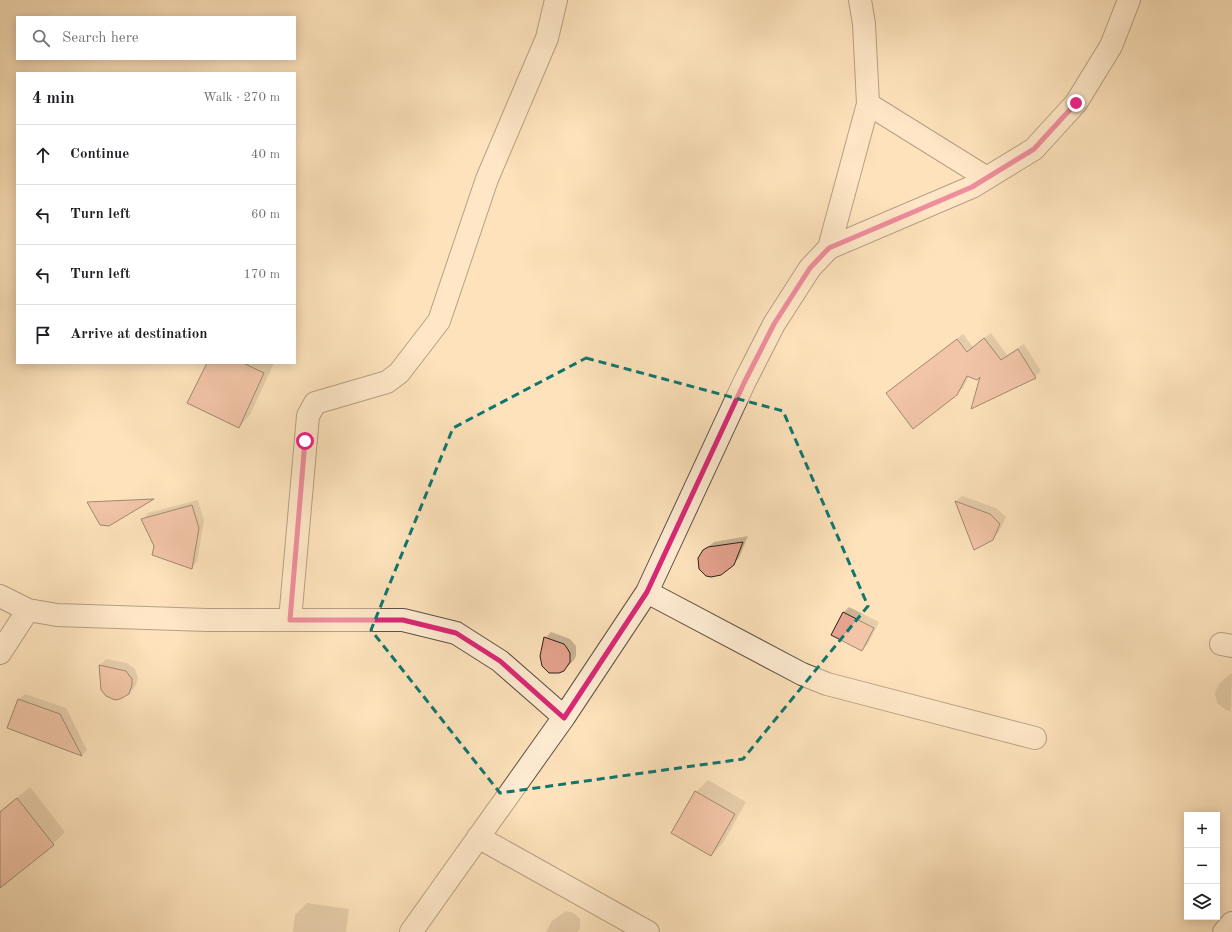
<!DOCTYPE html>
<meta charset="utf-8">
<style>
body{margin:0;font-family:"Old Standard TT",serif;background:#f2f2f2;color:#202124}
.controls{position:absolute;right:12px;bottom:12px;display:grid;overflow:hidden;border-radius:0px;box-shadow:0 2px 10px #0003}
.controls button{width:36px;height:36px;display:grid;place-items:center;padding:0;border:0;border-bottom:1px solid #e0e0e0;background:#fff;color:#202124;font:20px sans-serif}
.stop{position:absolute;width:12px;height:12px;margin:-9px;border:3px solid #db2777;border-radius:50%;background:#fff}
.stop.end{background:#db2777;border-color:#fff;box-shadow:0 1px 4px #0008}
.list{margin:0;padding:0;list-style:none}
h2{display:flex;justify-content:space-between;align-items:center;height:52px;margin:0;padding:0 16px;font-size:17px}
h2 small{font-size:13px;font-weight:400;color:#757577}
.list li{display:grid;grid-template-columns:26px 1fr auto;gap:12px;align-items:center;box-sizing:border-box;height:60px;padding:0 16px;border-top:1px solid #e0e0e0}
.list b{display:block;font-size:15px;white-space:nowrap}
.list em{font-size:13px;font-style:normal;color:#757577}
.icon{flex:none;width:22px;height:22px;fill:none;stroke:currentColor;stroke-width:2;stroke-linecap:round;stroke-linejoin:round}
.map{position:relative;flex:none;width:1232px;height:932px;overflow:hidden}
.search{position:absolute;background:#fff;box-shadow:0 2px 10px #0003;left:16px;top:16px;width:280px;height:44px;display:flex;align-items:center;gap:10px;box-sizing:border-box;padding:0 14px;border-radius:0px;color:#757577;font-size:15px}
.panel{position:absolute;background:#fff;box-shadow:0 2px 10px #0003;left:16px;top:72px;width:280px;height:292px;border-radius:0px}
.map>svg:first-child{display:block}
.shadow{fill:#0003}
.building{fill:#e5a28e;stroke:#2c2018}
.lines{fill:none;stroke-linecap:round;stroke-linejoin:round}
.minor-casing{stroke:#605041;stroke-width:24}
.minor{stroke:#feecd3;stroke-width:22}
.route{stroke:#db2777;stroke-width:5}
.marked{fill:none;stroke:#0f766e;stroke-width:3;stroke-dasharray:8 5;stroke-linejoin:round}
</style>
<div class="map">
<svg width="1232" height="932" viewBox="0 0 1232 932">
<rect width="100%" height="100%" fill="#fde2bb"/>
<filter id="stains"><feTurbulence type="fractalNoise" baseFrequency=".005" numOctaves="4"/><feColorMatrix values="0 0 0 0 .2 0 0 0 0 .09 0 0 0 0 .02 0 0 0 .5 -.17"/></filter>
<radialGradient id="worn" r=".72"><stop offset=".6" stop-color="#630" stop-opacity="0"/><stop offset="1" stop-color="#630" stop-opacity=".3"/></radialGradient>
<path class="shadow" d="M991 333 1007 355 1024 344 1041 371 1035 377 969 376 963 388 956 394 893 388 963 334 973 347Z
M210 363H274L250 415 239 427Z
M962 496 996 508 1006 517 998 533 992 539 974 549 956 501Z
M198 500 204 521 197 562 191 568 143 519 148 513Z
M748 536 739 558 733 564 704 550 714 542Z
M849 607 879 622 868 644 862 650 844 612Z
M551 632 570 639 576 646V656L574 660 564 670 546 669 541 661 545 638Z
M106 659 127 663 135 669 138 678 135 687 129 693 102 690 100 665Z
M1230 674H1232L1231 711 1226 710 1217 703 1215 693 1219 684Z
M25 694 66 708 87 750 82 755 9 728 19 699Z
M708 780 746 802 723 843 711 855 696 792Z
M30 787 65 832 53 844 6 882 0 874V811Z
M307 903 349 909 346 932H293L295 915Z
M566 911 574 913 580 919V929L577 932H546L552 921Z"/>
<path class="building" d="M984 338 1001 360 1018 349 1036 378 971 409 980 377 977 380 967 376 957 395 913 429 886 393 957 339 967 352Z
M207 363H243L264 373 239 428 187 403Z
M154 499 109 526 100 525 87 502Z
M955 501 990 514 1000 524 993 540 974 550Z
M192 505 199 528 192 569 152 555 154 546 141 519Z
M743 542 734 565 721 575 711 577 706 576 699 569 698 558 703 550 708 547Z
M843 612 874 628 862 651 831 635Z
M544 637 564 644 567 648 570 653V662L564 671 559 673H549L542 666 540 656Z
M99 665 126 671 132 679V685L129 694 120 699 115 700 106 696 101 690Z
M18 699 60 714 82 756 7 728Z
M695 791 735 814 711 856 671 833Z
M17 798 54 845 0 888V812Z"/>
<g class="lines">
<g class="minor-casing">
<path id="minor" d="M868 104 987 178
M829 248 868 104 864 24 860 0
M647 592 802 674 827 684 1035 738
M0 596 28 610 57 615 207 620H403L456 633 500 661 564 717
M290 620 308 416 315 403 387 382 399 373 439 321 487 179 547 38 556 0
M1221 644 1232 646
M0 653 28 610
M478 837 648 932
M411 932 564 717 647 592 744 383 774 324 810 268 829 248 972 187 1034 149 1076 103 1111 46 1129 0
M1224 932 1232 923"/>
</g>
<use href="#minor" class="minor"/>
</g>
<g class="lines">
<path class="route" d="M305 441 290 620H403L456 633 500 661 564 718 647 592 744 383 774 324 810 268 829 248 972 187 1034 149 1076 103"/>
</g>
<path d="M0 0H1232V932H0ZM586 358 783 411 868 606 743 759 500 793 371 630 453 428Z" fill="#fde2bb" fill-opacity=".55" fill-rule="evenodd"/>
<path class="marked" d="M586 358 783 411 868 606 743 759 500 793 371 630 453 428Z"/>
<rect width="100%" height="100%" filter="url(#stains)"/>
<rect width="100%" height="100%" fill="url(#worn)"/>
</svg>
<div class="controls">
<button>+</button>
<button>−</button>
<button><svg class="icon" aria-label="layers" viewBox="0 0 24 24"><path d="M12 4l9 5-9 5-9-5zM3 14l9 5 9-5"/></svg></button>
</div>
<div class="stop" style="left:305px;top:441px"></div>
<div class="stop end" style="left:1076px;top:103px"></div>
<div class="search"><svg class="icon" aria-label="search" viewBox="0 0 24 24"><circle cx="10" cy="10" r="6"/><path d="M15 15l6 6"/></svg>Search here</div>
<section class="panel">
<h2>4 min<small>Walk · 270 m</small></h2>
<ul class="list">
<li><svg class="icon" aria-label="ahead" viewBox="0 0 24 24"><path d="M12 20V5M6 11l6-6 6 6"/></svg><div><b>Continue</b></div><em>40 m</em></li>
<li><svg class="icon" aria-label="left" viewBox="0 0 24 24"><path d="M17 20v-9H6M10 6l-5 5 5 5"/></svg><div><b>Turn left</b></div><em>60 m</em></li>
<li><svg class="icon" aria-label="left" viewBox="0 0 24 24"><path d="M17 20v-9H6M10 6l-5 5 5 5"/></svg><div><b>Turn left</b></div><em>170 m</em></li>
<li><svg class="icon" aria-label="arrive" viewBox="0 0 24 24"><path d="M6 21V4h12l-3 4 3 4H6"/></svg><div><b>Arrive at destination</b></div></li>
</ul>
</section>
</div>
